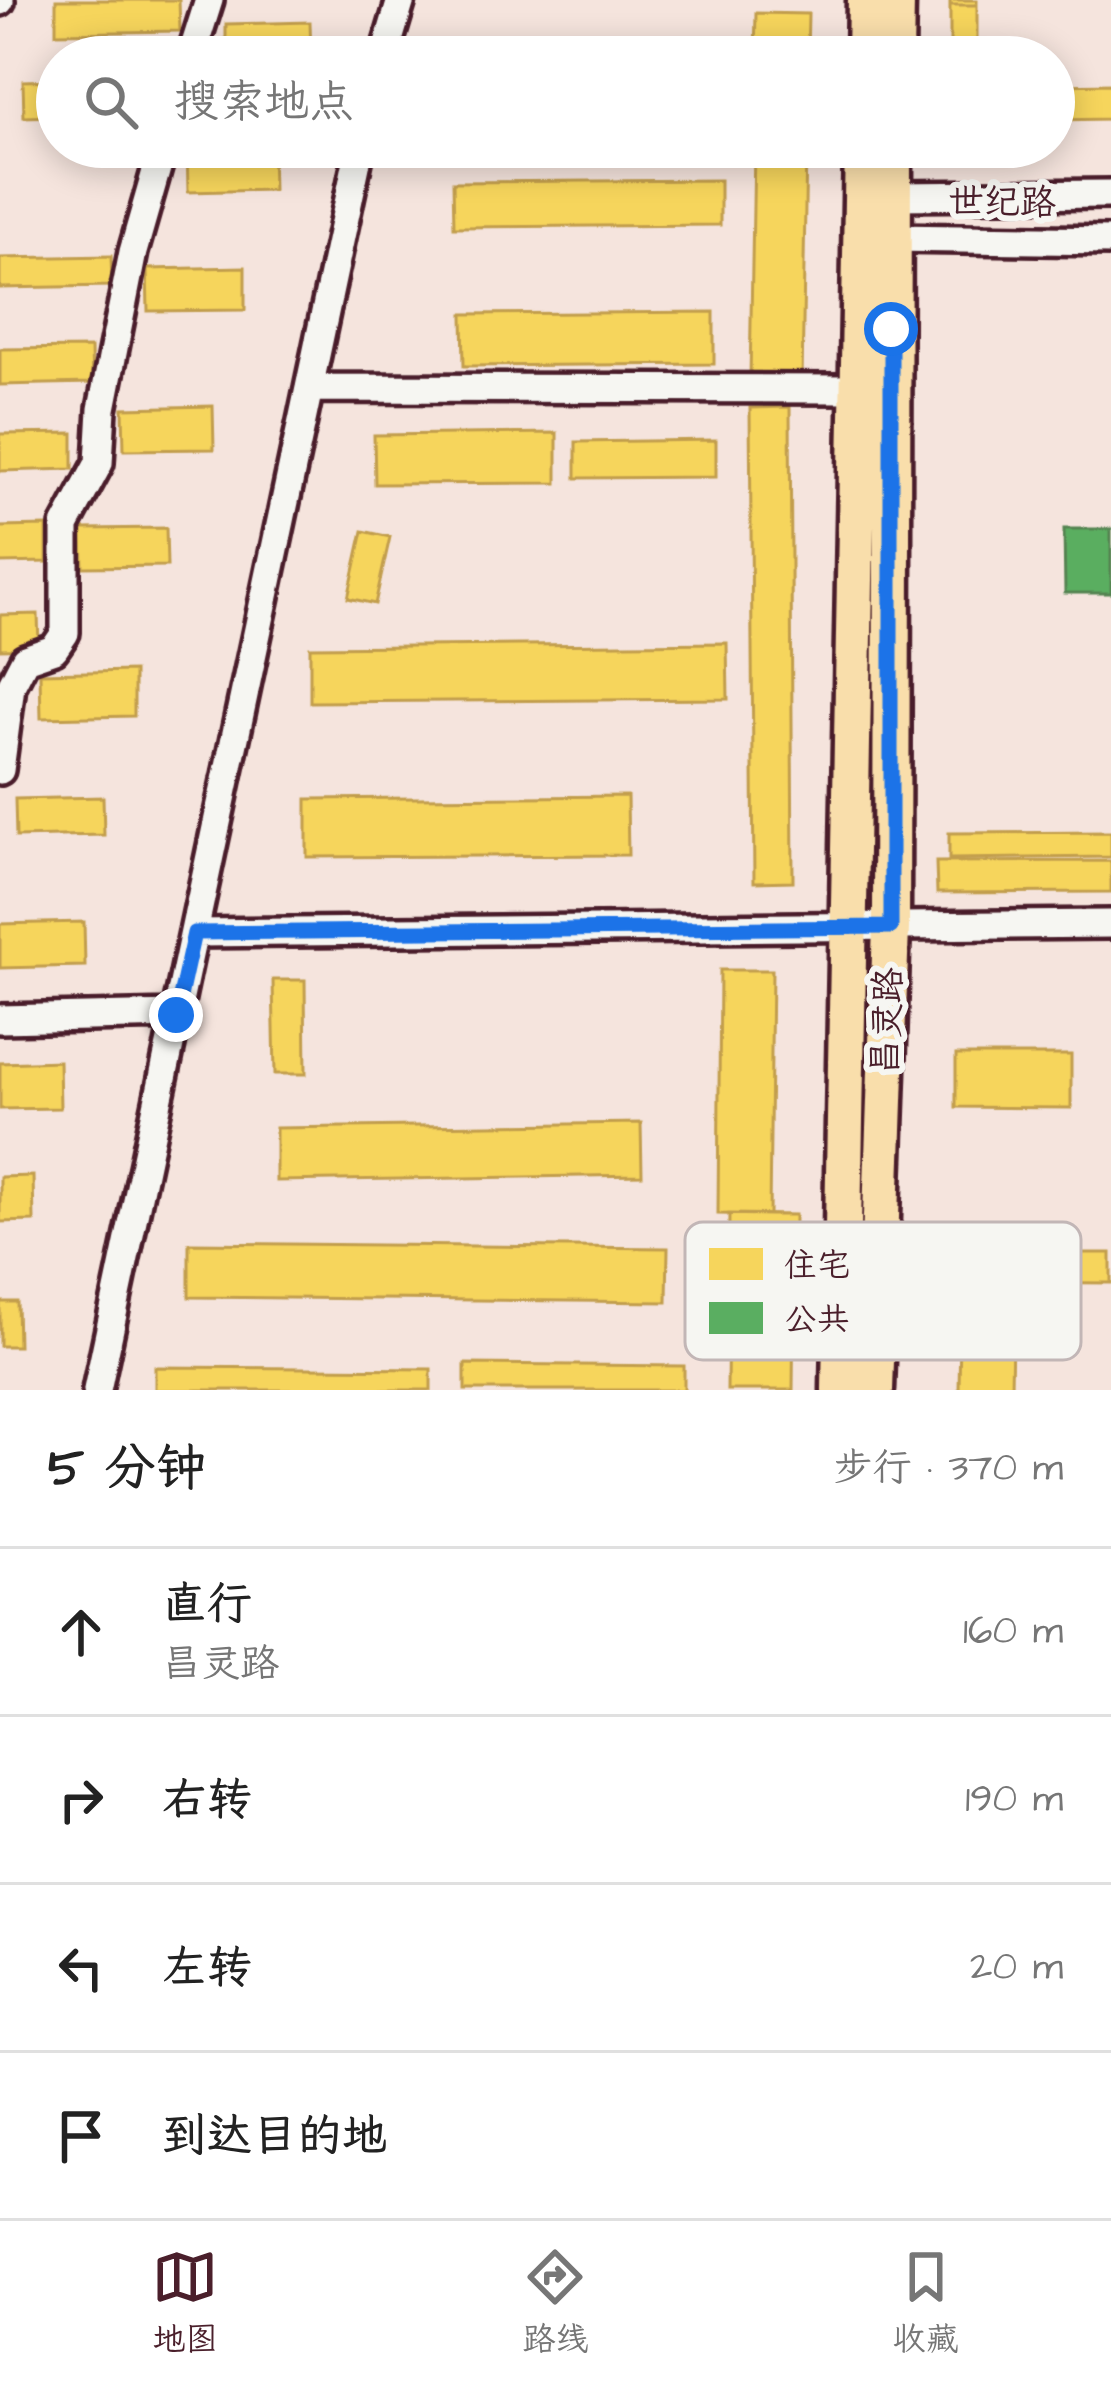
<!DOCTYPE html>
<html lang="zh">
<meta charset="utf-8">
<style>
body{margin:0;font-family:"Architects Daughter","LXGW WenKai TC",sans-serif;background:#f6f6f6;color:#222}
.stop{position:absolute;width:36px;height:36px;margin:-27px;border:9px solid #1a73e8;border-radius:50%;background:#fff}
.stop.end{background:#1a73e8;border-color:#fff;box-shadow:0 3px 12px #0008}
.list{margin:0;padding:0;list-style:none}
h2{display:flex;justify-content:space-between;align-items:center;height:156px;margin:0;padding:0 48px;font-size:51px}
h2 small{font-size:39px;font-weight:400;color:#767676}
.list li{display:grid;grid-template-columns:78px 1fr auto;gap:36px;align-items:center;box-sizing:border-box;height:168px;padding:0 48px;border-top:3px solid #e0e0e0}
.list b{display:block;font-size:45px;white-space:nowrap}
.list p{margin:0;font-size:39px;white-space:nowrap;color:#767676}
.list em{font-size:39px;font-style:normal;color:#767676}
.icon{flex:none;width:66px;height:66px;fill:none;stroke:currentColor;stroke-width:2;stroke-linecap:round;stroke-linejoin:round}
.map{position:relative;flex:none;width:1111px;height:1390px;overflow:hidden}
.search{position:absolute;background:#fff;box-shadow:0 6px 30px #0003;left:36px;right:36px;top:36px;height:132px;display:flex;align-items:center;gap:30px;box-sizing:border-box;padding:0 42px;border-radius:66px;color:#767676;font-size:45px}
.sheet{height:828px;background:#fff}
nav{display:flex;justify-content:space-around;align-items:center;box-sizing:border-box;height:168px;border-top:3px solid #e0e0e0;background:#fff;font-size:33px;color:#767676}
nav a{display:grid;justify-items:center;gap:6px}
nav .on{color:#4a1f2b}
.map>svg:first-child{display:block}
.homes{fill:#f6d55c;stroke:#c29e4d;stroke-width:3}
.public{fill:#5aae61;stroke:#558351;stroke-width:3}
.lines{fill:none;stroke-linecap:round;stroke-linejoin:round}
.minor-casing{stroke:#4a1f2b;stroke-width:36}
.major-casing{stroke:#4a1f2b;stroke-width:45}
.minor{stroke:#f6f6f2;stroke-width:27}
.major{stroke:#f9deab;stroke-width:36}
.route{stroke:#1a73e8;stroke-width:15}
.labels{text-anchor:middle;dominant-baseline:central;stroke-width:12;stroke-linejoin:round;paint-order:stroke}
.street-label{font-size:36px;fill:#4a1f2b;stroke:#f6f6f2}
.key{fill:#f6f6f2;stroke:#c2b6b6;stroke-width:3}
.key-label{font-size:33px;fill:#4a1f2b}
</style>
<div class="map">
<svg width="1111" height="1390" viewBox="0 0 1111 1390">
<rect width="100%" height="100%" fill="#f5e4dd"/>
<filter id="ink" filterUnits="userSpaceOnUse"><feTurbulence type="fractalNoise" baseFrequency=".00833" numOctaves="2"/><feDisplacementMap in="SourceGraphic" scale="24" xChannelSelector="R" yChannelSelector="G"/><feConvolveMatrix kernelMatrix="1 2 1 2 8 2 1 2 1" color-interpolation-filters="sRGB"/></filter>
<g filter="url(#ink)">
<path class="homes" d="M56 0H179L180 31 56 33Z
M950 0H977V5H950Z
M950 5H977V57H950Z
M756 13 808 14 807 57H755Z
M310 22 311 55 226 57V24Z
M725 51V57H476V53Z
M57 80V116L24 117 23 81Z
M1111 84V119L1054 120V85Z
M187 147H272L273 190 188 192Z
M754 147H806L802 381 750 380Z
M720 180V225L454 227 453 182Z
M111 256 112 286 0 288V258Z
M245 267V310L148 311 147 269Z
M714 312V364L464 366 463 314Z
M91 348 92 383 0 385V349Z
M213 406 214 449 124 450 123 408Z
M790 407 793 881 754 882 750 408Z
M73 433V469L0 471V434Z
M557 433V483L375 484 374 435Z
M716 440V477L576 478V442Z
M47 526V562L0 563V527Z
M166 528 167 566 83 567 82 529Z
M363 531 390 537 375 604 348 598Z
M38 614 39 648 0 649V615Z
M727 643 728 699 310 702V647Z
M134 671V716L41 718 40 673Z
M627 796 628 855 307 857V799Z
M103 797 104 835 16 837 15 799Z
M1111 832V857L949 859V833Z
M1111 861V892L937 893 936 862Z
M84 922 85 966 0 968V924Z
M720 970H772L769 1215 718 1214Z
M273 980H305L306 1074H275Z
M956 1055H1071V1108L956 1107Z
M59 1061 60 1108 0 1109V1063Z
M641 1123 642 1175 276 1181V1128Z
M33 1176 34 1221 0 1222V1177Z
M729 1214 795 1215 793 1390H727Z
M189 1243 668 1248 667 1302 189 1297Z
M981 1253H1111V1283L981 1282Z
M0 1302H17L18 1346H0Z
M960 1333H1012L1011 1390H959Z
M465 1364 684 1366V1390H465Z
M155 1367 431 1369V1390H155Z"/>
<path class="public" d="M1064 529H1111V593H1065Z"/>
<g class="lines">
<g class="minor-casing">
<path id="minor" d="M0 1V0
M191 57 209 0
M384 57 401 0
M892 196 1111 194
M891 238 1111 241
M309 388 855 389
M0 770 11 686 25 659 54 649 65 633V526L99 463 102 409 133 252 163 147
M194 933 1111 924
M0 1019 176 1015
M97 1390 360 147"/>
</g>
<g class="major-casing">
<path id="major" d="M865 57 866 0
M895 57 896 0
M840 1390 863 147
M875 1390 891 927 893 147"/>
</g>
<use href="#minor" class="minor"/>
<use href="#major" class="major"/>
</g>
</g>
<g class="lines" filter="url(#ink)">
<path class="route" d="M176 1015 194 933 891 927V329"/>
</g>
<g class="labels">
<g class="street-label">
<text transform="translate(1002 203) rotate(1)">世纪路</text>
<text transform="translate(888 1021) rotate(-88)">昌灵路</text>
</g>
</g>
<rect x="685" y="1222" width="396" height="138" rx="18" class="key"/>
<rect x="709" y="1248" width="54" height="32" fill="#f6d55c"/>
<rect x="709" y="1302" width="54" height="32" fill="#5aae61"/>
<g class="key-label">
<text x="784" y="1276">住宅</text>
<text x="784" y="1330">公共</text>
</g>
</svg>
<div class="stop" style="left:891px;top:329px"></div>
<div class="stop end" style="left:176px;top:1015px"></div>
<div class="search"><svg class="icon" aria-label="search" viewBox="0 0 24 24"><circle cx="10" cy="10" r="6"/><path d="M15 15l6 6"/></svg>搜索地点</div>
</div>
<section class="sheet">
<h2>5 分钟<small>步行 · 370 m</small></h2>
<ul class="list">
<li><svg class="icon" aria-label="ahead" viewBox="0 0 24 24"><path d="M12 20V5M6 11l6-6 6 6"/></svg><div><b>直行</b><p>昌灵路</p></div><em>160 m</em></li>
<li><svg class="icon" aria-label="right" viewBox="0 0 24 24"><path d="M7 20v-9h11M14 6l5 5-5 5"/></svg><div><b>右转</b></div><em>190 m</em></li>
<li><svg class="icon" aria-label="left" viewBox="0 0 24 24"><path d="M17 20v-9H6M10 6l-5 5 5 5"/></svg><div><b>左转</b></div><em>20 m</em></li>
<li><svg class="icon" aria-label="arrive" viewBox="0 0 24 24"><path d="M6 21V4h12l-3 4 3 4H6"/></svg><div><b>到达目的地</b></div></li>
</ul>
</section>
<nav>
<a class="on"><svg class="icon" aria-label="map" viewBox="0 0 24 24"><path d="M3 6l6-2 6 2 6-2v14l-6 2-6-2-6 2zM9 4v14M15 6v14"/></svg>地图</a>
<a><svg class="icon" aria-label="directions" viewBox="0 0 24 24"><path d="M12 3l9 9-9 9-9-9zM9 14v-3h6M13 9l2 2-2 2"/></svg>路线</a>
<a><svg class="icon" aria-label="saved" viewBox="0 0 24 24"><path d="M7 4h10v16l-5-4-5 4z"/></svg>收藏</a>
</nav>
